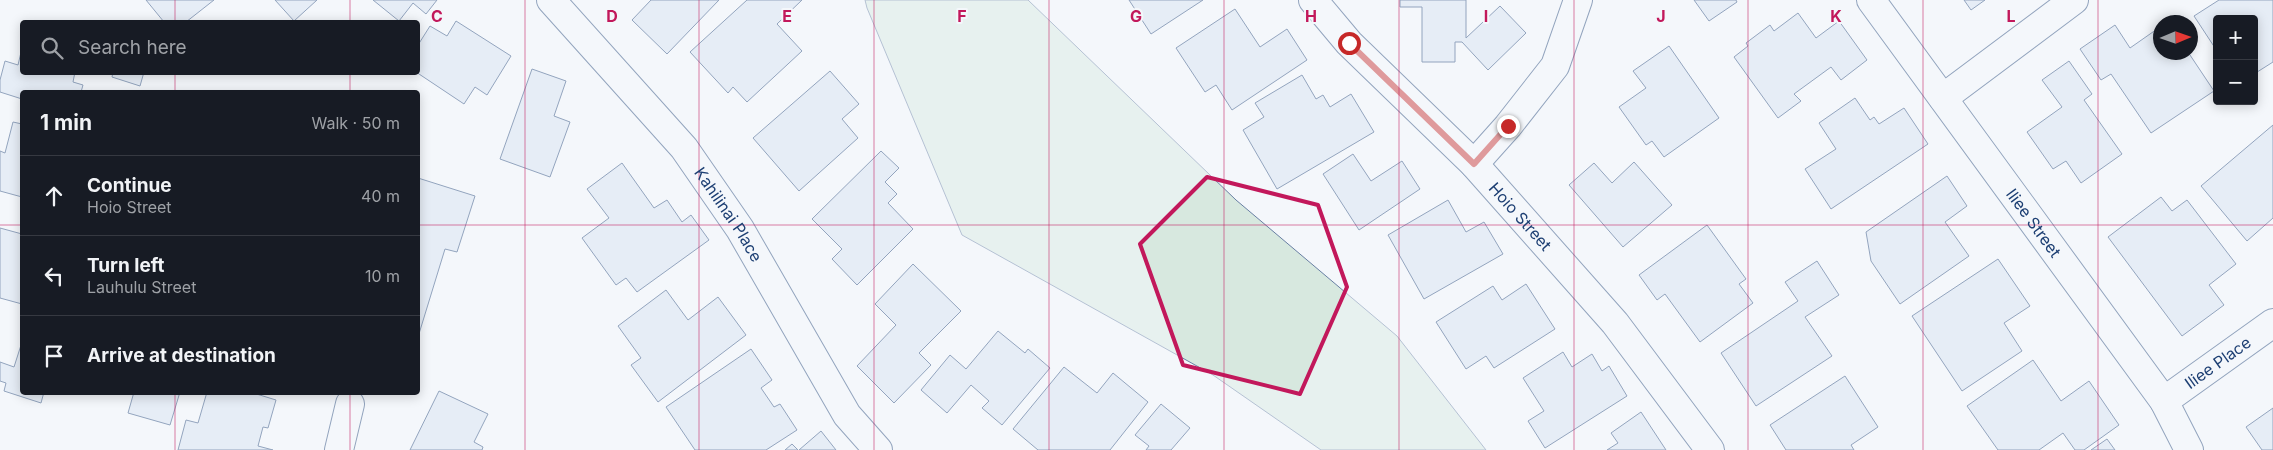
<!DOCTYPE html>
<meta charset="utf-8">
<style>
body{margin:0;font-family:Inter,sans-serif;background:#242831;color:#f1f3f6}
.controls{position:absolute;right:15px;top:15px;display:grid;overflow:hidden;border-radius:5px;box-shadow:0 2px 12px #0003}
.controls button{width:45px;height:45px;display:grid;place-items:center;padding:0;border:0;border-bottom:1px solid #363941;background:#171b24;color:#f1f3f6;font:25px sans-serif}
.compass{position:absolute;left:2153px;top:15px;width:45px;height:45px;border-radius:50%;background:#171b24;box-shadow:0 2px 12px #0003;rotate:88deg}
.stop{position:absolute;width:15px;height:15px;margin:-11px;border:4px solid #c62828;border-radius:50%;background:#fff}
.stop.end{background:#c62828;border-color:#fff;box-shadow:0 1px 5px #0008}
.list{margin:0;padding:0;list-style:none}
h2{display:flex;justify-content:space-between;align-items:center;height:65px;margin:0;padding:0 20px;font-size:21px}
h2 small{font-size:16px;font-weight:400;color:#9ea1a6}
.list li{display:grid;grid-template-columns:32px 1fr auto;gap:15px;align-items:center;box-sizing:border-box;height:80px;padding:0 20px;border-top:1px solid #363941}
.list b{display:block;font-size:19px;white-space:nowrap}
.list p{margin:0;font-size:16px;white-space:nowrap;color:#9ea1a6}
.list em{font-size:16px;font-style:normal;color:#9ea1a6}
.icon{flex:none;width:28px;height:28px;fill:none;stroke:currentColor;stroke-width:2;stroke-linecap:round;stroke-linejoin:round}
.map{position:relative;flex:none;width:2273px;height:450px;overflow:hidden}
.search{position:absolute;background:#171b24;box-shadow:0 2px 12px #0003;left:20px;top:20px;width:400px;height:55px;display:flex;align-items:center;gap:12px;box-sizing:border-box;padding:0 18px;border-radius:5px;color:#9ea1a6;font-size:19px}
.panel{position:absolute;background:#171b24;box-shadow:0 2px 12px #0003;left:20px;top:90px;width:400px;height:305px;border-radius:5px}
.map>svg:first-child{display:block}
.green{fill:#d7e8df;stroke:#687fa3}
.building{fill:#d5e0f0;stroke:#1d3f73}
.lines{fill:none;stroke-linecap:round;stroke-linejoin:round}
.street-casing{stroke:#1d3f73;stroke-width:30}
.street{stroke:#f4f7fb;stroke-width:28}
.route{stroke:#c62828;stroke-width:6}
.marked{fill:none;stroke:#c2185b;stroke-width:4;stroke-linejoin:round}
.grid{fill:none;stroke:#c2185b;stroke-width:1;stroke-opacity:0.55}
.labels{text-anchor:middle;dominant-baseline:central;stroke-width:4;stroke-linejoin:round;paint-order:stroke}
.street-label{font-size:16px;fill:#1d3f73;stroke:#f4f7fb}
.grid-label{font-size:16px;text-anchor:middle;font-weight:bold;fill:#c2185b;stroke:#f4f7fb;stroke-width:4;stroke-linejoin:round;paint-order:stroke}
</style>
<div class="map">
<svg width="2273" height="450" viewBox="0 0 2273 450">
<rect width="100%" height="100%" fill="#f4f7fb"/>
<path class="green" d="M865 0H1028L1236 200 1397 336 1486 450H1321L1213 375 962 235 867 8Z"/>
<path class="building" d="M146 0H214L186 22H164Z
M275 0H317L294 21Z
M373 0H437L426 14 413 3 399 21Z
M651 0H719L667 54 632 20Z
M747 0H802L777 24 802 51 747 102 733 87 728 93 690 52Z
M1129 0H1203L1151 34Z
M1400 0H1466V38L1500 6 1526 33 1488 70 1462 42H1455V62H1422V7H1400Z
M1694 0H1736L1737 2 1709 21Z
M1964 0H1985L1971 10Z
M2219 0H2273V62L2254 74V19H2217V51L2194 16Z
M1235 9 1260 47 1287 29 1307 60 1232 110 1216 85 1205 92 1176 48Z
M1798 13 1816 38 1839 21 1867 60 1841 80 1831 67 1794 94 1801 101 1778 118 1734 57 1748 46 1746 43 1770 25 1774 31Z
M456 21 511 56 487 95 475 87 464 104 416 72H418V45L430 26 447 36Z
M2115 25 2130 48 2160 27V52H2188L2214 91 2151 133 2111 74 2101 80 2080 49Z
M1669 46 1719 118 1664 157 1652 141 1646 145 1619 107 1646 88 1633 71Z
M22 48V72H75L73 82 83 85 81 92H22V99L0 92V80L5 61 18 65Z
M2069 61 2092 94 2084 100 2122 154 2081 183 2066 161 2053 169 2027 132 2062 107 2042 80Z
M532 69 566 81 554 116 570 122 550 177 500 159Z
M830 71 859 104 842 119 858 138 799 191 753 138Z
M113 72H144L140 86 112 77Z
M1302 75 1316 99 1323 95 1330 107 1351 94 1374 132 1277 189 1243 130 1264 117 1255 103Z
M1855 98 1870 120 1874 117 1879 124 1904 108 1928 144 1831 209 1805 169 1836 149 1819 123Z
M13 122 22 124V197L0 191V151L5 153Z
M2273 125V218L2247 241 2201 186Z
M881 151 899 168 885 182 897 194 888 203 913 229 857 285 832 259 842 249 812 219Z
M1353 154 1371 181 1402 161 1420 189 1359 230 1323 174Z
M1634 162 1672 205 1623 247 1569 185 1594 163 1612 183Z
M622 163 654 208 667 200 682 222 691 215 709 240 637 292 626 278 616 285 582 238 609 218 587 189Z
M1947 176 1967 206 1945 222 1969 256 1900 304 1871 261 1866 232Z
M418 178 475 196 457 252 445 249 418 337Z
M2161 197 2172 211 2187 200 2236 264 2209 285 2224 305 2182 336 2108 237Z
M1448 200 1466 232 1484 222 1503 254 1424 299 1388 235Z
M1707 225 1746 279 1739 284 1753 303 1700 342 1665 294 1657 300 1639 275Z
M0 228 22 234V304L0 298Z
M1998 259 2030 306 2004 323 2022 351 1962 391 1912 316Z
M1817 261 1839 295 1805 317 1832 356 1756 406 1721 353 1798 301 1785 282Z
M913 264 961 311 919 353 931 365 894 403 857 366 896 325 875 304Z
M1526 284 1555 329 1494 368 1486 356 1466 369 1436 322 1493 286 1502 300Z
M666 290 688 320 718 297 746 335 658 402 631 365 641 358 618 326Z
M998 331 1025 353 1028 349 1050 368 1002 425 982 408 989 401 971 385 947 413 921 390 950 355 966 369Z
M22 342V392H44L41 403 4 391 6 383 0 381V362L14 367Z
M751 349 772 380 761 388 774 407 780 404 797 430 766 450H695L666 407Z
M1563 352 1572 367 1592 354 1602 371 1609 366 1627 396 1545 448 1528 421 1544 411 1523 378Z
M2033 360 2061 401 2089 381 2119 425 2084 450H2075L2063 433 2039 450H1998L1967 406Z
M1064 367 1097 393 1113 373 1148 402 1110 450H1038L1013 429Z
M1845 376 1878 427 1851 445 1854 450H1786L1770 425Z
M439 391 488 414 474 442 483 447 482 450H410Z
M134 392H180L170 425 128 413Z
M207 392H250L276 400 268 428 263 427 258 446 273 450H178L186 420 198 423Z
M1161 404 1190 428 1171 450H1146L1149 446 1135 435Z
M2273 408V450H2262L2246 427Z
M1641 412 1666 450H1607L1618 443 1611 433Z
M821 431 836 450H799Z
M2107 439 2115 450H2091Z
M792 444 798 450H785Z"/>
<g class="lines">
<g class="street-casing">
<g id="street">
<path id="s1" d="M551 0 684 148 740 229 847 415 878 450"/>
<path id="s2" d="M1313 0 1349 43 1474 164 1615 323 1710 450"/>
<path id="s3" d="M1871 0 2164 401 2189 450"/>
<path d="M1943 98 2074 0"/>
<path d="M1474 164 1508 126 1555 66 1578 0"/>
<path id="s4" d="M2164 401 2273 323"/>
<path d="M339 450 350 404"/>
</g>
</g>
<use href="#street" class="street"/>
</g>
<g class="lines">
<path class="route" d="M1349 43 1474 164 1508 126"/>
</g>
<path d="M0 0H2273V450H0ZM1207 177 1318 205 1347 287 1300 394 1183 365 1140 244Z" fill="#f4f7fb" fill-opacity=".55" fill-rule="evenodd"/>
<path class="marked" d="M1207 177 1318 205 1347 287 1300 394 1183 365 1140 244Z"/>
<path class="grid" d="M175 0V22M350 0V22M525 0V450M699 0V450M874 0V450M1049 0V450M1224 0V450M1399 0V450M1574 0V450M1748 0V450M1923 0V450M2098 0V450M175 72V92M350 72V92M0 225H22M418 225H2273M175 392V450M350 392V450"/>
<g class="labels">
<g class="street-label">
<text stroke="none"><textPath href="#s1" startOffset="279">Kahilinai Place</textPath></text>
<text stroke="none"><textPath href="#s2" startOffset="300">Hoio Street</textPath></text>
<text stroke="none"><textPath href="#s3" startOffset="276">Iliee Street</textPath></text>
<text stroke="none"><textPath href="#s4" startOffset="66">Iliee Place</textPath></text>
</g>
</g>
<g class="grid-label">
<text x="437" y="22">C</text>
<text x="612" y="22">D</text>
<text x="787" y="22">E</text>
<text x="962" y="22">F</text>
<text x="1136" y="22">G</text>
<text x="1311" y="22">H</text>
<text x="1486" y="22">I</text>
<text x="1661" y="22">J</text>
<text x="1836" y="22">K</text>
<text x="2011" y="22">L</text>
</g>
</svg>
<div class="controls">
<button>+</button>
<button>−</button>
</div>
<svg class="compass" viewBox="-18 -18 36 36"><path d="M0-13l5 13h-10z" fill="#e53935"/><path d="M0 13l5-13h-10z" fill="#9ea1a6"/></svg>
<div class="stop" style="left:1349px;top:43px"></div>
<div class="stop end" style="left:1508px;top:126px"></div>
<div class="search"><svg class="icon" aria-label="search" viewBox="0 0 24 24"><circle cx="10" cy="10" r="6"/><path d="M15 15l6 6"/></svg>Search here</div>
<section class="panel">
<h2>1 min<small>Walk · 50 m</small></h2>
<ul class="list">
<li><svg class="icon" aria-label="ahead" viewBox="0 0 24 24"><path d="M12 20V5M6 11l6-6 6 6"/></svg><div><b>Continue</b><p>Hoio Street</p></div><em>40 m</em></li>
<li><svg class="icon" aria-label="left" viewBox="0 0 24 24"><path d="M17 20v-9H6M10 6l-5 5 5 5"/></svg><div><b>Turn left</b><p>Lauhulu Street</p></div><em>10 m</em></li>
<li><svg class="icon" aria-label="arrive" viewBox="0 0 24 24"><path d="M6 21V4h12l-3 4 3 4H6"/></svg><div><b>Arrive at destination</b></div></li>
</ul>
</section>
</div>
